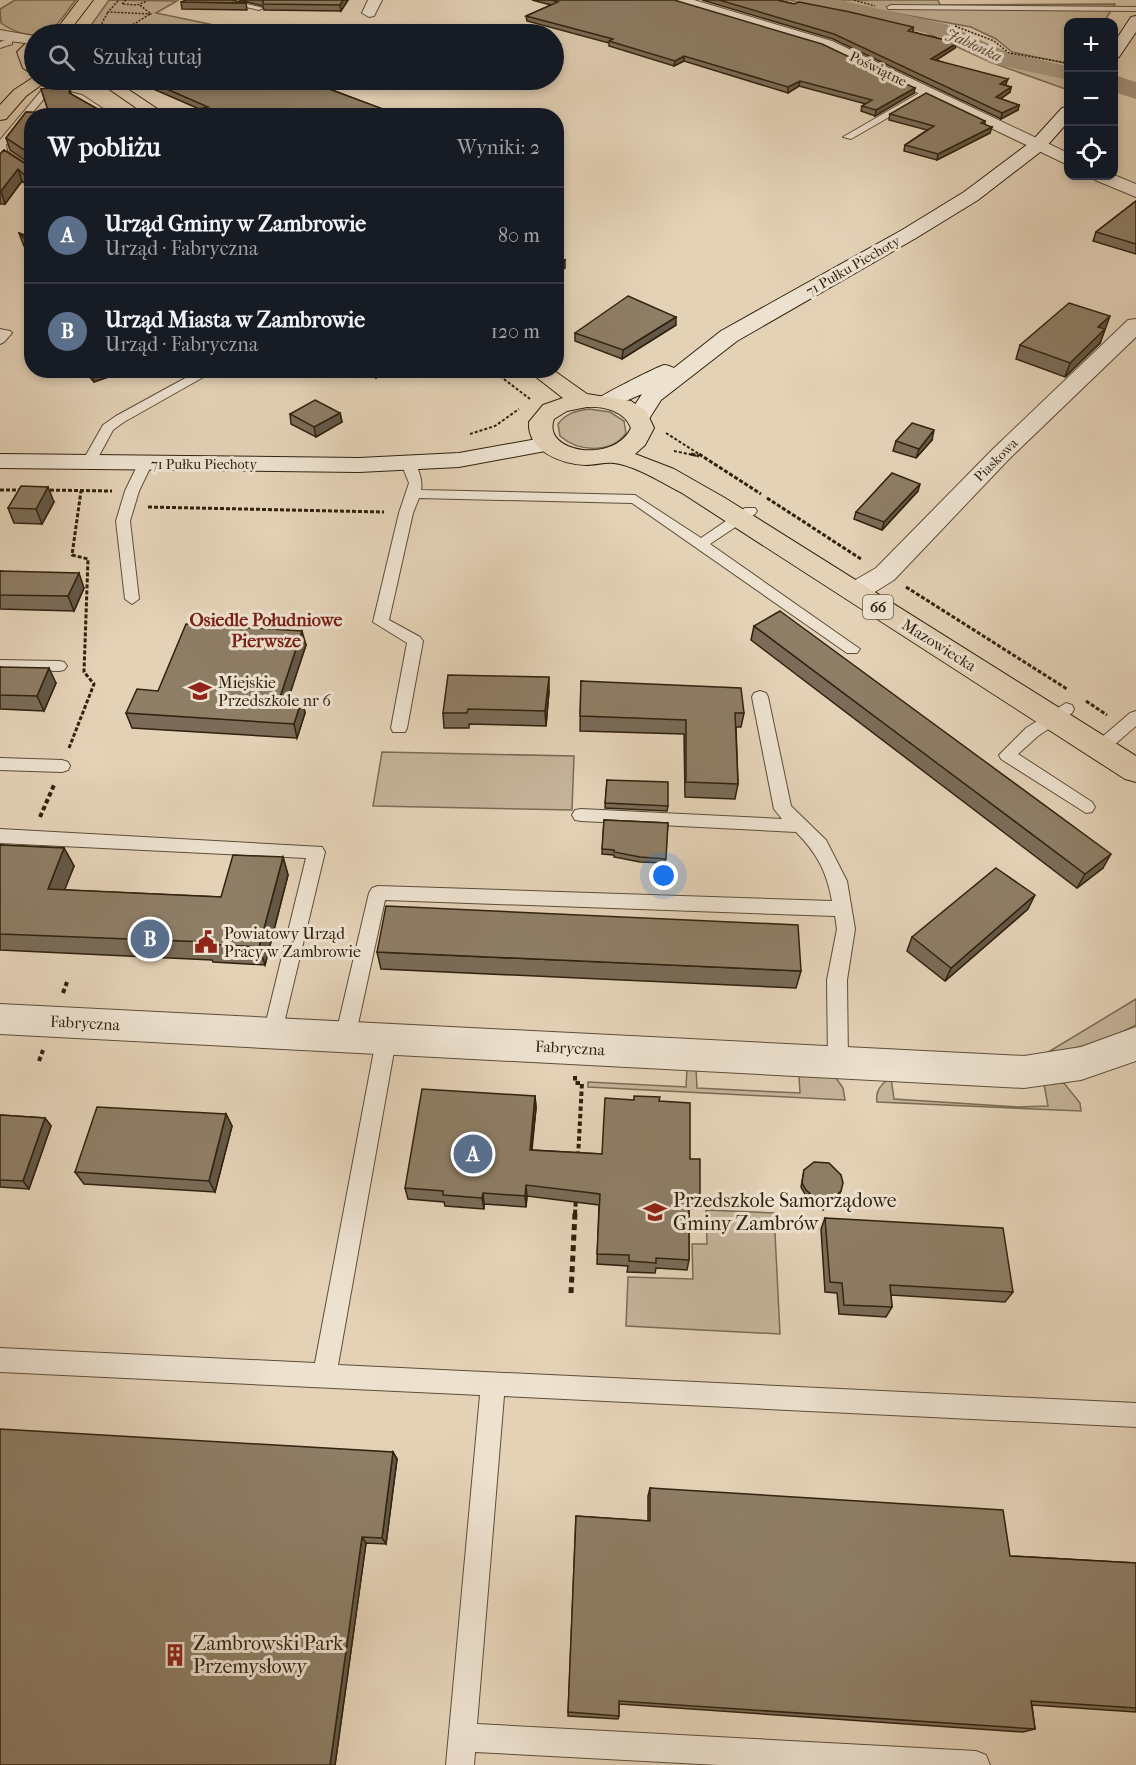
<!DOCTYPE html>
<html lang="pl">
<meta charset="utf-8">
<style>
body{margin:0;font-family:"IM FELL French Canon",serif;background:#20242c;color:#f1f3f6}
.controls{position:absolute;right:18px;top:18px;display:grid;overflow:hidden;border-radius:12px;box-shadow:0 3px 9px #0003}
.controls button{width:54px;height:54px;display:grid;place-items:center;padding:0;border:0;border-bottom:2px solid #363941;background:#171b24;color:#f1f3f6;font:30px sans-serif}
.you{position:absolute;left:664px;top:876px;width:21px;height:21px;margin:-15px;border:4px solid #fff;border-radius:50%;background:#1a73e8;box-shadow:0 0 0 9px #1a73e833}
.badge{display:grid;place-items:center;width:39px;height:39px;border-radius:50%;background:#ea580c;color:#fff;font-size:20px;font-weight:700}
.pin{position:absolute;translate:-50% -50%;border:3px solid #fff;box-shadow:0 2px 6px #0006}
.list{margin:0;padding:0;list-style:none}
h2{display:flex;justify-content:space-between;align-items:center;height:78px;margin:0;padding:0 24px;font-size:26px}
h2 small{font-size:20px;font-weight:400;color:#9ea1a6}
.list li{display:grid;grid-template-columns:39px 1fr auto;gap:18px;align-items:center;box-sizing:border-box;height:96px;padding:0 24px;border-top:2px solid #363941}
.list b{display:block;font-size:22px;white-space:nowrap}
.list p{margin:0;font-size:20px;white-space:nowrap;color:#9ea1a6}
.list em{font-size:20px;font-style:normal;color:#9ea1a6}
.icon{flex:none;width:33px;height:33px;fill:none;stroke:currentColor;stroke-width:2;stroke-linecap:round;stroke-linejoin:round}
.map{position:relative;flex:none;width:1136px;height:1765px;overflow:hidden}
.search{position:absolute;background:#171b24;box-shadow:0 3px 9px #0003;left:24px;top:24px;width:540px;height:66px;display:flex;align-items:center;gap:15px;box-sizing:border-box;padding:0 21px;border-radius:33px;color:#9ea1a6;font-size:22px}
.panel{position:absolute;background:#171b24;box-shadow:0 3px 9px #0003;left:24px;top:108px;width:540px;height:270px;border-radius:24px}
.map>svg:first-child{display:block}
.green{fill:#c5b49a;stroke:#7a6b54;stroke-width:1.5}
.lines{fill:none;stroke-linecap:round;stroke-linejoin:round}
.river{fill:#a7967e;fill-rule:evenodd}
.lane-casing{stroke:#5d4e38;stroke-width:2}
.street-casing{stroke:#5d4e38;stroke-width:2}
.secondary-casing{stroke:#30220e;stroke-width:2}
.primary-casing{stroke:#30220e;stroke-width:2}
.path-far4{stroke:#30220e;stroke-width:1.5;stroke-dasharray:2 1.5;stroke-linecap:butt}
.path-far3{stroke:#30220e;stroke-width:2;stroke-dasharray:3 2;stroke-linecap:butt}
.path-far2{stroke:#30220e;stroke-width:3;stroke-dasharray:4 2;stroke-linecap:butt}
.path-far1{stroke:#30220e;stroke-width:4;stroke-dasharray:4.5 3;stroke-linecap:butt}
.path{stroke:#30220e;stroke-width:5;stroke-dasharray:6 4.5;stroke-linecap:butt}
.lane{fill:#ede2d0;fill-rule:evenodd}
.street{fill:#ede2d0;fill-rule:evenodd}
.secondary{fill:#ede2d0;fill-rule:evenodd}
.primary{fill:#e4d2b7;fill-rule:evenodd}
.wall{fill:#7a6c58;stroke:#30220e;stroke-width:1.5}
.shaded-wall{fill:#635847;stroke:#30220e;stroke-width:1.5}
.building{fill:#8e7e66;stroke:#30220e;stroke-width:1.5}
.labels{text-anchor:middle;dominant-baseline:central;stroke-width:6;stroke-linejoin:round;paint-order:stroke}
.far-street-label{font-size:14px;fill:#30220e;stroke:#ede2d0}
.far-water-label{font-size:15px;font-style:italic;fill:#5a4b35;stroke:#ede2d0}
.shield{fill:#ede2d0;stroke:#695c48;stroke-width:1.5}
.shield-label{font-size:15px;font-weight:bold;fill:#30220e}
.street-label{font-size:16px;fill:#30220e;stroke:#ede2d0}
.poi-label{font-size:16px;fill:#30220e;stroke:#ede2d0;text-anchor:start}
.neighbourhood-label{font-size:18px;font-weight:bold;fill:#7a1f14;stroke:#ede2d0}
.near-poi-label{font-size:20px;fill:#30220e;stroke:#ede2d0;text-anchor:start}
</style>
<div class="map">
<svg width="1136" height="1765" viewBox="0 0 1136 1765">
<rect width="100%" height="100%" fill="#e4d2b7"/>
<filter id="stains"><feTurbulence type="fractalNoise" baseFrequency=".00333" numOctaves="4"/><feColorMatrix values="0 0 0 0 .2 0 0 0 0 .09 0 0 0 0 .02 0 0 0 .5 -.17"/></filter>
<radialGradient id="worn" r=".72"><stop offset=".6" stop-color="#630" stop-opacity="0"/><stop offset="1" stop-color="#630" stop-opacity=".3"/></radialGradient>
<path class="green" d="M15 0H76C68 9 60 23 51 30 37 41 13 32 1 23L0 9Z
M109 0 177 1 156 13 209 24 180 34H92L89 28Z
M773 0H790L939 33 963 42 988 57 1068 79V90L990 62 923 31Z
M822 0H938L940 5 1115 4 1104 22H1068V64L1012 52 996 39 971 27Z
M589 409 610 412 624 421 626 433C612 454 578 452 560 436L558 424C566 413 576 411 589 409Z
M382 752 574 756 572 810 373 806Z
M1136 999V1025C1107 1041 1078 1049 1045 1054Z
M687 1068H696L697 1088 800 1093 799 1076 834 1075 843 1088 845 1100 588 1087V1082L686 1087Z
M889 1078H891L894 1099 1018 1107 1048 1106 1044 1084 1064 1083 1080 1103 1081 1111 877 1102C875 1091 881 1085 889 1078Z
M706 1210 774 1213 780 1334 626 1326 628 1277 693 1279 692 1244H707Z"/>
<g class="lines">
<path class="river" d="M797 0H839L946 24 1007 52 1068 66V80L990 63 938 36 800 5Z
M1114 75 1136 82V99L1114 92Z"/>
<g class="lane-casing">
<path id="lane" d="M214 0H230L263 8 259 10Z
M891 5 1136 7V11L888 9 887 7Z
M9 39 12 40V44L0 48V42Z
M53 88 82 95 114 116C90 116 74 88 47 95L6 145 7 151 32 167V175L29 174 0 154V140L41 91Z
M926 89 930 92 929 94 851 139 843 137Z
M0 329 10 331 12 333 4 342 0 344Z
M200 370H216L124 422 113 430 94 465H84L82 462 103 425 116 416Z
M408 459C418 462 423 480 421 490L635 495 701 538 745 508H755L757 511 755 514 710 544 860 649 857 653H847L632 503 419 498 413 513 389 620 420 637 423 641 407 728 405 732H393L391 728 407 643 373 622 399 513 409 483 401 463Z
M145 460 152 464 139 491 130 521 139 599 132 604 125 599 116 521 125 491 138 464Z
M0 660 59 661 64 662 67 666 64 670 59 671 0 670Z
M760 691 766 693 768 697 791 806 826 840 847 881 855 929 847 980 848 1061 845 1067 838 1070 831 1067 828 1061 827 980 837 929 835 916 385 900 355 1038 352 1044 345 1047 338 1044 335 1038 369 893 372 888 378 886 832 901C827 872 817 853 796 832L581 821 575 820 572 815 575 810 581 809 782 819 774 809 752 697 754 693Z
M1066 703 1072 705 1074 709 1072 713 1038 736 1018 754 1092 802 1095 807 1092 812 1086 813 1001 759 999 755 1026 728Z
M1136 711V726L1106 752H1094L1092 748 1094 744 1130 713Z
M0 758 62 760 68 762 70 766 68 770 62 772 0 770Z
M0 829 322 847 325 852 280 1040 273 1043 266 1040 263 1034 306 858 0 843Z
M386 1031 393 1034 396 1040 338 1365 1136 1403V1427L504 1396 477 1724 976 1751 986 1755 990 1765H719L475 1752 474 1765H446L480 1395 0 1372V1348L315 1363 376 1040 379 1034Z"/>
</g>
<g class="street-casing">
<path id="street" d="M368 0H382L374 16 369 17 362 13Z
M672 0H694L832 41 1068 153V165L822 47 674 3Z
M0 30 34 36V44L0 40Z
M1114 175 1136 184V197L1095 180 1092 176Z
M1136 319V337L1009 459 894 580 865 598 855 601 845 598 842 592 845 586 876 568 993 449 1128 320Z
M0 1004 1024 1056 1081 1047 1136 1027V1061L1081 1080 1024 1088 0 1034Z"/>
</g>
<g class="secondary-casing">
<path id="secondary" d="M1136 16V32L1119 57 1114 59V43L1131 17Z
M1068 107V122L1044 149 978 200 916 238 737 341 661 400 647 422 639 424 631 422 627 417 642 394 614 406 606 408 598 406 595 401C597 397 659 366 664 365 668 365 671 367 674 368L721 331 902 230 964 192 1032 141 1062 108Z
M548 437 556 439 560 444 556 449 459 467 359 472 0 468V454L359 458 459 453Z"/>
</g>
<g class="primary-casing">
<path id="primary" d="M79 0H93L67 34H53Z
M34 38V75L23 68 17 52 29 40Z
M34 77V80H48L26 96 6 119 0 120V105L14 90Z
M96 80H114L168 116H148Z
M527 370H553L587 394 631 401 646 411 654 428 645 445 635 454 674 469 725 498 1136 756V782L1125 779 682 493C663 483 634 465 614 463 605 462 595 465 586 465 561 464 527 451 529 422L543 405 563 398ZM587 407C604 406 625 411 631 428 615 464 541 453 554 419L567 411Z"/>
</g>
<path class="path-far4" d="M126 0 122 4 137 5 145 2 144 0
M854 0 875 6
M118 1 108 12 151 14 140 5
M955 26 994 41 1009 53 1068 63
M105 34 102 23 108 12
M118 34 150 14"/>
<path class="path-far3" d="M492 370 530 399
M666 433 702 456
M470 434 495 426 519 409
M674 451 698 456"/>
<path class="path-far2" d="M691 454 699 456
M699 454 761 494
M0 490H22
M44 490 112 491
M767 498 861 559
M148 507 384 512
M906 587 1067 689
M1086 701 1107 715
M69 748 94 684 84 672 88 559 72 555 81 491"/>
<path class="path-far1" d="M40 817 54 785
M63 993 67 982
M39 1061 43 1050
M575 1076V1083H582L578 1158
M575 1214 576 1198"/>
<path class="path" d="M571 1293 575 1213"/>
<use href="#lane" class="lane"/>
<use href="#street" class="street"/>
<use href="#secondary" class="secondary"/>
<use href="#primary" class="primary"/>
</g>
<path class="wall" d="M239 0H348L341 11 264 10 263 6Z
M532 0H674L914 93 875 116 861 111 862 106 866 104 799 86 788 93 684 61 674 66 609 46V43L527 21 526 16 551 5Z
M702 0H777L794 4 913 27V32L957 43 955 48 936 60 1006 84 1005 85 1011 87 1010 92 1000 99 1019 105 1018 110 1001 119 833 39Z
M181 2 246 3 247 10 182 9Z
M143 80H309V81L399 116H205L204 111 144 85Z
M64 87 70 89 71 94 110 116H32V190L22 181 5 204H0V154L4 150 24 163 29 164V163L10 150 6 138 26 112 49 113 41 89Z
M890 114 985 121V125L990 133 937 160 904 151 905 145 927 130 889 120Z
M1136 201V254L1093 241 1096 232Z
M19 233 32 238V255L24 246Z
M676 325 622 359 575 341V333Z
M1105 329 1100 343 1065 377 1016 359 1020 345Z
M83 370H128L94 382Z
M361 370H390L376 378Z
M340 413 342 422 316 437 291 424 290 414Z
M932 440 916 458 893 451 896 441Z
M918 491 882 530 854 519 856 512Z
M54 502 42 524 14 523 8 508Z
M0 571 84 588 74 611 0 609Z
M754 626 1103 868 1077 888 751 640Z
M306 645 288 698 302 699 305 713 297 738 132 728 126 713 158 691Z
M0 667 56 683 44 711 0 709Z
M581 681 744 713 741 727H736L738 784 735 799 685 797 684 734 580 731Z
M549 691 546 726 469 724V728H444L443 713Z
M607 780 668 806 667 811 605 808Z
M604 820 668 823 665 863 640 862 614 857V855L602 854Z
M0 845 64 848 74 866 64 890 221 897 283 857 288 875 265 965 213 962 212 960 0 950Z
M1028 909 945 981 907 951 912 937Z
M377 952 801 971 796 988 381 969Z
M535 1096 536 1108 532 1150 602 1154 659 1101 690 1159 700 1198 698 1209H689V1260L687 1270 656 1268 655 1273 627 1272 628 1266 597 1264 599 1205 527 1196 526 1207 484 1204V1209L445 1206 444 1202 408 1199 405 1188Z
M226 1114 232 1126 215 1192 84 1184 75 1172Z
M0 1115 45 1118 51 1126 29 1189 0 1187Z
M804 1170 839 1195 823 1210 805 1194 801 1187Z
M825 1218 1013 1292 1005 1302 891 1295 892 1307 886 1317 839 1314 837 1293 825 1292 821 1229Z
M393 1452 397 1459 386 1544 366 1543 335 1765H0Z
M650 1488 1010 1556 1136 1563V1712L1032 1705 1035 1729 1023 1732 619 1704V1716L618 1719 568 1716 576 1516 648 1521V1496Z"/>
<path class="shaded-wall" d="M343 0H348L341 11 340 5Z
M957 43 955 48 930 64 931 59Z
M684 56V61L674 66 675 61Z
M1008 79 1006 84 999 89 1000 84Z
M800 81 799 86 788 93V87Z
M1011 87 1010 92 995 103 996 97Z
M915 88 914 93 875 116 876 110Z
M1019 105 1018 110 1001 119 1002 113Z
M992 127 990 133 937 160 938 154Z
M18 169 22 181 5 204 1 191Z
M565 260V268L556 274V266Z
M1110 316 1100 343 1065 377 1070 363 1098 327Z
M676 317V325L622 359 623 350Z
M91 370H128L94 382Z
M375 370H390L376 378Z
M340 413 342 422 316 437 314 427Z
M934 430 932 440 916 458 919 449Z
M920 484 918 491 882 530 884 522Z
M48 487 54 502 42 524 36 509Z
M79 573 84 588 74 611 68 596Z
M302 631 306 645 284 712 280 697Z
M49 668 56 683 44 711 37 696Z
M549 677V691L546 726 545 711Z
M302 699 305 713 297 738 294 724Z
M64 848 74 866 58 907 48 889Z
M1111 854 1103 868 1077 888 1085 874Z
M283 857 288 875 265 965 259 947Z
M1035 895 1028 909 945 981 951 968Z
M535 1096 536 1108 530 1162V1150Z
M226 1114 232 1126 215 1192 209 1181Z
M45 1118 51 1126 29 1189 23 1181Z
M526 1185 527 1196 526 1207 525 1196Z
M841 1191 839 1195 823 1210 825 1207Z
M483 1193 484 1204V1209L482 1198Z
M393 1452 397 1459 386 1544 382 1538Z
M362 1537 366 1543 335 1765H330Z"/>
<path class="building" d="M186 0H231L246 3 181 2Z
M263 0H343L340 5 263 4Z
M551 0H674L822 44 915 88 876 110 862 106 872 100 800 81 788 87 684 56 675 61 609 41 613 39 526 16 558 2Z
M719 0H777L794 4 799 2 850 12 913 27 908 31 957 43 931 59 1008 79 1000 84 1011 87 996 97 1019 105 1002 113 834 34Z
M146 80H305L399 115 223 116 203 108 208 107Z
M64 87 70 89 69 93 110 116H32V182L18 169 1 191H0V154L4 150 24 163 29 164V153L6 138 26 112 49 113 41 89Z
M926 93 985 121 981 123 992 127 938 154 905 145 934 126 890 114Z
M1136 201V244L1096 232Z
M19 233 32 238V246Z
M556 257 565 260 556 266Z
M628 296 676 317 623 350 575 333Z
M1069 303 1110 316 1098 327 1105 329 1070 363 1020 345Z
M315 400 340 413 314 427 290 414Z
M912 423 934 430 919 449 896 441Z
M892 473 920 484 884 522 856 512Z
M21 486 48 487 36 509 8 508Z
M0 571 79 573 68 596 0 595Z
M780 611 1111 854 1085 874 754 626Z
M186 624 302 631 280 697 302 699 294 724 126 713 137 689 158 691Z
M0 667 49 668 37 696 0 695Z
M448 675 549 677 545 711 468 709 467 713H443Z
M581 681 741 688 744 713H735L738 784 686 782V720L580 716Z
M607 780 668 782V806L605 803Z
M604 820 668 823 666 859 640 857 614 852V850L602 849Z
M0 845 64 848 48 889 221 897 233 855 283 857 259 947 206 944V942L0 934Z
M996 868 1035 895 951 968 912 937Z
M386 906 798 925 801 971 377 952Z
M422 1089 535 1096 530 1150 602 1154 605 1098 634 1100V1096L660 1097 659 1101 690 1103V1159H700V1198H689V1260L656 1258V1263L629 1261V1255L597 1254 600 1194 526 1185 525 1196 483 1193 482 1198 443 1195V1191L405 1188Z
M97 1107 226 1114 209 1181 75 1172Z
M0 1115 45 1118 23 1181 0 1180Z
M814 1162 829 1163 841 1175 843 1183 841 1191 825 1207 806 1190 802 1183 804 1170Z
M825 1218 1003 1228 1013 1292 890 1285 892 1307 844 1305 842 1283 830 1282Z
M0 1429 393 1452 382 1538 362 1537 330 1765H0Z
M650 1488 1003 1510 1010 1556 1136 1563V1708L1031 1701 1035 1729 619 1701V1716L568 1712 576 1516 650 1521Z"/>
<defs>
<g id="school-bare" transform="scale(1.8)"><path d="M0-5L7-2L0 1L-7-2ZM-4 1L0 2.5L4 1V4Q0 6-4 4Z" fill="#8f2418" stroke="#ede2d0" stroke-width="2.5" paint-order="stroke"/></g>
<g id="civic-bare" transform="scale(1.8)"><path d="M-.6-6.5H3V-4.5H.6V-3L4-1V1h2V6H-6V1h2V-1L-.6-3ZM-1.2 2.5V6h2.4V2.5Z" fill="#8f2418" stroke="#ede2d0" stroke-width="2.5" paint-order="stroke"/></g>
<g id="building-bare" transform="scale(1.8)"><path d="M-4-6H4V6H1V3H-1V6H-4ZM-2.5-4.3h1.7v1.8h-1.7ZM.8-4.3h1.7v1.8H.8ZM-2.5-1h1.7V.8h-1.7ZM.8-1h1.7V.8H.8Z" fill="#8f2418" stroke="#ede2d0" stroke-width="2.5" paint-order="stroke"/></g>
</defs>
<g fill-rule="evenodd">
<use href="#school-bare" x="200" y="691"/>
<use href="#civic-bare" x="206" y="942"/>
<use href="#school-bare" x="655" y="1212"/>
<use href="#building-bare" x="175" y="1655"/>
</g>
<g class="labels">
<g class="far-street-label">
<text transform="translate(878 69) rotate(26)">Poświątne</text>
<text transform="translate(853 266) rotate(-30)">71 Pułku Piechoty</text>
<text transform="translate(996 460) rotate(-45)">Piaskowa</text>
<text x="204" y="464">71 Pułku Piechoty</text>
</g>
<g class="far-water-label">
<text transform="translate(974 45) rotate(25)">Jabłonka</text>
</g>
<rect class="shield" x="863" y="595" width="30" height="24" rx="4.5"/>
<g class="shield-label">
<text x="878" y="607">66</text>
</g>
<g class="street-label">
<text transform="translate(939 645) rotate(32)">Mazowiecka</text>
<text transform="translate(85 1023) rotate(3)">Fabryczna</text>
<text transform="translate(570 1048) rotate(3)">Fabryczna</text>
</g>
<g class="poi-label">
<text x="218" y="682">Miejskie<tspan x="218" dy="18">Przedszkole nr 6</tspan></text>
<text x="224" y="933">Powiatowy Urząd<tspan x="224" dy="18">Pracy w Zambrowie</tspan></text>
</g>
<g class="neighbourhood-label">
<text x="266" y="620">Osiedle Południowe<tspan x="266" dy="21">Pierwsze</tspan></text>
</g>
<g class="near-poi-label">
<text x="673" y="1200">Przedszkole Samorządowe<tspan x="673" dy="23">Gminy Zambrów</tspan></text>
<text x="193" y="1643">Zambrowski Park<tspan x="193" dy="23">Przemysłowy</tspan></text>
</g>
</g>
<rect width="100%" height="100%" filter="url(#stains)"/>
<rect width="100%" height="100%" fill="url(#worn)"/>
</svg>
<div class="controls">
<button>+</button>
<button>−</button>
<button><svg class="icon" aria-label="locate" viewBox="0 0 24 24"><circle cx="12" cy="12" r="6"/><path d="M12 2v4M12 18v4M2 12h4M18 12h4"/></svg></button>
</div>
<div class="you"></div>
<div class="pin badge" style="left:473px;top:1154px;background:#5c6f8a">A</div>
<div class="pin badge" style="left:150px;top:939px;background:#5c6f8a">B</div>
<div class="search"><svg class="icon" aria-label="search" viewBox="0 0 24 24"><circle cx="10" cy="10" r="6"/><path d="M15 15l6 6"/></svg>Szukaj tutaj</div>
<section class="panel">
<h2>W pobliżu<small>Wyniki: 2</small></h2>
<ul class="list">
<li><span class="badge" style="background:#5c6f8a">A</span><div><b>Urząd Gminy w Zambrowie</b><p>Urząd · Fabryczna</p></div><em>80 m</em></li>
<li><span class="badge" style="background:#5c6f8a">B</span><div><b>Urząd Miasta w Zambrowie</b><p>Urząd · Fabryczna</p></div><em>120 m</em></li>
</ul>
</section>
</div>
